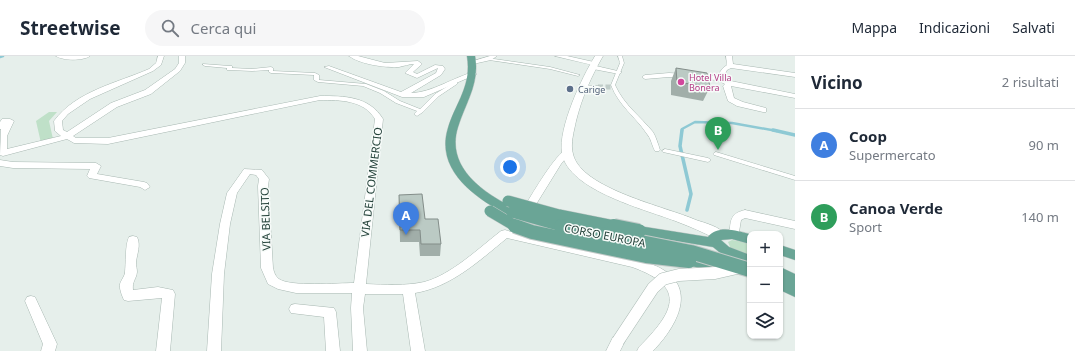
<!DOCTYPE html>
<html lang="it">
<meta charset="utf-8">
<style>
body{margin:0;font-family:"Noto Sans",sans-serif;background:#f6f6f7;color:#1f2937}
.controls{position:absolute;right:12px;bottom:12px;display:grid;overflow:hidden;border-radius:8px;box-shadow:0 1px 3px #0004}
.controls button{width:36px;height:36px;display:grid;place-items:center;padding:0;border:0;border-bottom:1px solid #e0e1e3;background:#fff;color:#1f2937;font:20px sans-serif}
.you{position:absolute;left:510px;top:111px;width:14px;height:14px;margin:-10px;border:3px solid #fff;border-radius:50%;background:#1a73e8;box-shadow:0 0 0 6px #1a73e833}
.badge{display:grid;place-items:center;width:26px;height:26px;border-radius:50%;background:#d93025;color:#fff;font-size:13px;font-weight:700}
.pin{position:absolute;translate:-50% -33px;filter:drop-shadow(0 1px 2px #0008)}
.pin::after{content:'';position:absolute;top:21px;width:14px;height:12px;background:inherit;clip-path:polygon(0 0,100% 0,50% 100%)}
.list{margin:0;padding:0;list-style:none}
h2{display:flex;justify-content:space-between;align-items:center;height:52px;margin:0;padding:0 16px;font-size:17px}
h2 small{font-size:13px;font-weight:400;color:#747a83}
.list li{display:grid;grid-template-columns:26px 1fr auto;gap:12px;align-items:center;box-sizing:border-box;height:72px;padding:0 16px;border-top:1px solid #e0e1e3}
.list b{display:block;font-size:15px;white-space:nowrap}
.list p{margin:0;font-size:13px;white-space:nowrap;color:#747a83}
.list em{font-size:13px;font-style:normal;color:#747a83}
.icon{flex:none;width:22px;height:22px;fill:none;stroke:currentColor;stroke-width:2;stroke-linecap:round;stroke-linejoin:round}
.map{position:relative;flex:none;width:795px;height:295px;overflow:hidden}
header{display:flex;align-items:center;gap:24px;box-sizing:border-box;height:56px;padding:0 20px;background:#fff;border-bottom:1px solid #e0e1e3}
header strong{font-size:19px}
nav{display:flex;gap:22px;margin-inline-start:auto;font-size:14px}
.search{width:280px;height:36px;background:#f6f6f7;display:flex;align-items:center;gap:10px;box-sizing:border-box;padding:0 14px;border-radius:22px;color:#747a83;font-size:15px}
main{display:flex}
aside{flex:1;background:#fff}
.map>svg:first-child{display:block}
.green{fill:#bfe0c8}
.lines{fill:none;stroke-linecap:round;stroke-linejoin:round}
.stream-far1{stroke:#8ec9d4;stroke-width:2.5}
.stream{stroke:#8ec9d4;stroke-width:3.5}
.pedestrian-tunnel{stroke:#bfccc8;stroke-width:5;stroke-dasharray:5 2.5;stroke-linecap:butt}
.pedestrian-casing{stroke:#a8b8b2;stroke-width:1}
.minor-casing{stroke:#a8b8b2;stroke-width:1}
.tertiary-casing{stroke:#a8b8b2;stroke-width:1}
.primary-casing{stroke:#c2cac8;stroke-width:1}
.pedestrian{fill:#fff;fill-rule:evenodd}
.minor{fill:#fff;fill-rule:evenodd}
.tertiary{fill:#fff;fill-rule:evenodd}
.primary{fill:#6aa596;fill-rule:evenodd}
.minor-bridge-casing{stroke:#a8b8b2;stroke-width:13;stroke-linecap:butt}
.primary-bridge-far1-casing{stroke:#c2cac8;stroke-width:12;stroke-linecap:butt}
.primary-bridge-casing{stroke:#c2cac8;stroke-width:16;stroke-linecap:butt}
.minor-bridge{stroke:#fff;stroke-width:12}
.primary-bridge-far1{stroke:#6aa596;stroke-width:11}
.primary-bridge{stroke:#6aa596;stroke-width:14}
.wall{fill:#a1aea9}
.building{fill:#bbcac4;stroke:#838d89}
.hotel-dot{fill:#d1479c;stroke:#f7fbf9;stroke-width:1.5}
.service-dot{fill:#5c6f8a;stroke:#f7fbf9;stroke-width:1.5}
.labels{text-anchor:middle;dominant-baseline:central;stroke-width:3;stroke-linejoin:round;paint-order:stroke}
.far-hotel-label{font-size:9px;fill:#b23c85;stroke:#f7fbf9;text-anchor:start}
.far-service-label{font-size:9px;fill:#4e5e75;stroke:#f7fbf9;text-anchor:start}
.street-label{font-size:11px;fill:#24423a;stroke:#f7fbf9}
</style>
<header>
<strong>Streetwise</strong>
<div class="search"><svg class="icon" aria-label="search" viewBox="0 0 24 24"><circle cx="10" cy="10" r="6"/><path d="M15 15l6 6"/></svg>Cerca qui</div>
<nav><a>Mappa</a><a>Indicazioni</a><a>Salvati</a></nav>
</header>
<main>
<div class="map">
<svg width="795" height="295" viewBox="0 0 795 295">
<rect width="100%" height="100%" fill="#e6efeb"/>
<path class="green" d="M49 56H57L49 65 53 83 41 87 36 65Z
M732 184 744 186 750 189V202L731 193 728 186Z"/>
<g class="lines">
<path class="stream-far1" d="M0 1 3 0
M682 75V73L695 66 732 67 777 75"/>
<path class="stream" d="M682 74 680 90 691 138 687 154
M773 74 795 79"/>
<path class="pedestrian-tunnel" d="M598 31H611"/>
<g class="pedestrian-casing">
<path id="pedestrian" d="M618 0H622L624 7 615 29C624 49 640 60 653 76 656 81 658 88 660 94L659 95H655C652 90 651 82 647 78 635 60 619 50 611 29L620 7Z
M487 2 550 11 580 19 578 20 550 13 489 4H487Z
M203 8 230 10H232V12L252 13 271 11 273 12V15L315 17 319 19V24L366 28 384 35 400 45 420 53 435 38 453 27V24H457V28L439 40 423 56 417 60 414 58 417 55 396 47 380 37 363 30 318 26 314 24V19L271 17 269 16V14L252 15 229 14H227V12L205 10 203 9Z
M580 29 598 30 600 31C596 34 584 33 580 30Z
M665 93 708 102 711 104 708 106 663 96 662 95Z
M716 96 795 120V124L714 99 713 98 714 97Z"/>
</g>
<g class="minor-casing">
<path id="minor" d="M56 0H90C83 5 63 5 56 0Z
M158 0H164L161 9 153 15 90 43 68 58 62 65 63 74 67 76 111 47 145 34 175 13 179 7V0H185V7L180 15 151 38 117 51 73 80 76 82H108L320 40C344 40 369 40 383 63L366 228C385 229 405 230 424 226 451 219 479 192 501 175L505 174 521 179C546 184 571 190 596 195 616 199 637 202 656 210 700 230 677 270 653 295H637L639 291C674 256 688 231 632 211L507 182C479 205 451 231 415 237L425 295H411L403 238H365L363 252 367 295H353L351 252 352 237H296L278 233 268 228 261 212 258 130 259 123 256 119 250 118 237 137 230 168 224 218 221 295H207L212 218 220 168 227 137 244 113 262 114 269 123 268 130 273 212C274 216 275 220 279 223 290 231 338 227 354 227L375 63C364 44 340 44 320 44L108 88 74 87 67 83 3 100 0 99 1 73H0V66L2 63H10L14 65 7 80V93L61 80 55 75 54 65C76 35 117 27 149 13L156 7Z
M349 0H358L385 7 418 5 422 8 413 16 417 18 435 9 443 10 445 13 441 19 411 37C431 37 454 21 474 16L477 18 424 41H402L324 11 329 10 401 36 436 17 438 12 417 22 405 17 414 8C409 8 404 10 399 11 385 12 359 8 349 0Z
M490 0H497L491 4 473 8 470 6Z
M555 0H567L594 6 597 8 596 10 622 16 619 18 593 13 590 11 592 9Z
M726 0H732L733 8 795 17V21L731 12 727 14 723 22 726 24 795 38V42L731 30 734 42 743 46 766 52V56H763L737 50 728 45 723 30 725 28 717 24 669 21 645 23 642 21 645 19 669 17 717 20 723 12 727 9Z
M566 94 570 97 561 108 535 150H527L526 148C533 137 556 97 566 94Z
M0 104 13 106 96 107 101 110 97 118 144 126 147 127 150 131 145 134 140 131 89 122 87 120 90 113 13 112 0 110Z
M745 154 795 165V173L745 162 741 164 738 182H730C728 178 729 176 730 172 731 161 733 157 745 154Z
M133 180 137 181C141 189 137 198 136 206 136 210 137 213 137 216 136 224 132 225 133 234L158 231 173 234 175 238 170 295H156L162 242 128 245 124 244C122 240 119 232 120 228 121 224 125 220 125 216 126 208 125 188 129 181Z
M31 240 35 241 57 288 55 295H41L43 288 25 245 27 241Z
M295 248 334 252 336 256 340 295H326L324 261 291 257 289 253 291 249Z
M618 279 623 281 625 285 620 295H606L613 281Z"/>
</g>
<g class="tertiary-casing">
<path id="tertiary" d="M595 0H603C591 21 582 41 576 65 574 75 570 88 573 98 581 133 667 151 696 164 705 167 721 171 725 179L724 182 719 184 714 182C703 176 691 171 678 166 648 154 568 135 562 97 558 72 582 21 595 0Z"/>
</g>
<g class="primary-casing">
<path id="primary" d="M467 0H475C480 27 466 46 458 71 445 112 485 138 516 153L518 156 516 159 512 160 508 159C475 142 435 114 448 72 456 46 472 30 467 0Z
M639 170 708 181C717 168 738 175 750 178V188L732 183 721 184 729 191 750 199V210L724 200 713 191 634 178 633 175 634 172Z
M780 189 795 194V204L780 199Z
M689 200 724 206 726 210 724 214 719 215 684 209 682 205 684 201Z
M780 211 795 218V241L780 234Z"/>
</g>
<use href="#pedestrian" class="pedestrian"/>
<use href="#minor" class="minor"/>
<use href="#tertiary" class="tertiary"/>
<use href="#primary" class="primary"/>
<g class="minor-bridge-casing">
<path id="minor-bridge" d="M618 285 653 232 663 223 679 219 715 217 737 212"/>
</g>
<g class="primary-bridge-far1-casing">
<path id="primary-bridge-far1" d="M508 145 559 159 619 171
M490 155 517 171
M512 156 565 171"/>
</g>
<g class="primary-bridge-casing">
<path id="primary-bridge" d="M515 170 532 176 646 200 689 205
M561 170 691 196 750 214
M614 170 639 175"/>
</g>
<use href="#minor-bridge" class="minor-bridge"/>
<use href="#primary-bridge-far1" class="primary-bridge-far1"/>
<use href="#primary-bridge" class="primary-bridge"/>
</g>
<path class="wall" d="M676 12 710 31 703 45 671 39V25Z
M399 139 425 163 441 188 440 200H420L419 186H400Z"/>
<path class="building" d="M676 12 707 17 710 31 677 26Z
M422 138 425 163H438L441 188H421L420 174H400L399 139Z"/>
<circle class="hotel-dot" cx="681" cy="26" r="4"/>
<circle class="service-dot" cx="570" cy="33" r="4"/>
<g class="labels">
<g class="far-hotel-label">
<text x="689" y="21">Hotel Villa<tspan x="689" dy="10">Bonera</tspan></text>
</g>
<g class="far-service-label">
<text x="578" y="33">Carige</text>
</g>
<g class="street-label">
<text transform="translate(371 126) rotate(-83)">VIA DEL COMMERCIO</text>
<text transform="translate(265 163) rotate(-92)">VIA BELSITO</text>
<text transform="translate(605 179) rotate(11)">CORSO EUROPA</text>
</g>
</g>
</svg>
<div class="controls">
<button>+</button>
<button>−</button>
<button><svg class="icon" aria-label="layers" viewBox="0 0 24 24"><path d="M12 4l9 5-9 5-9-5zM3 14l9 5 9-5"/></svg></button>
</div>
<div class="you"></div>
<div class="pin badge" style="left:406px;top:179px;background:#3f7fe0">A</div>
<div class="pin badge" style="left:718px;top:94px;background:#2e9e5b">B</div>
</div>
<aside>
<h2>Vicino<small>2 risultati</small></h2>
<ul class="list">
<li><span class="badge" style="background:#3f7fe0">A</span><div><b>Coop</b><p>Supermercato</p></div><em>90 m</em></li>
<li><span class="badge" style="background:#2e9e5b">B</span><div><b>Canoa Verde</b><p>Sport</p></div><em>140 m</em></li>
</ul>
</aside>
</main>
